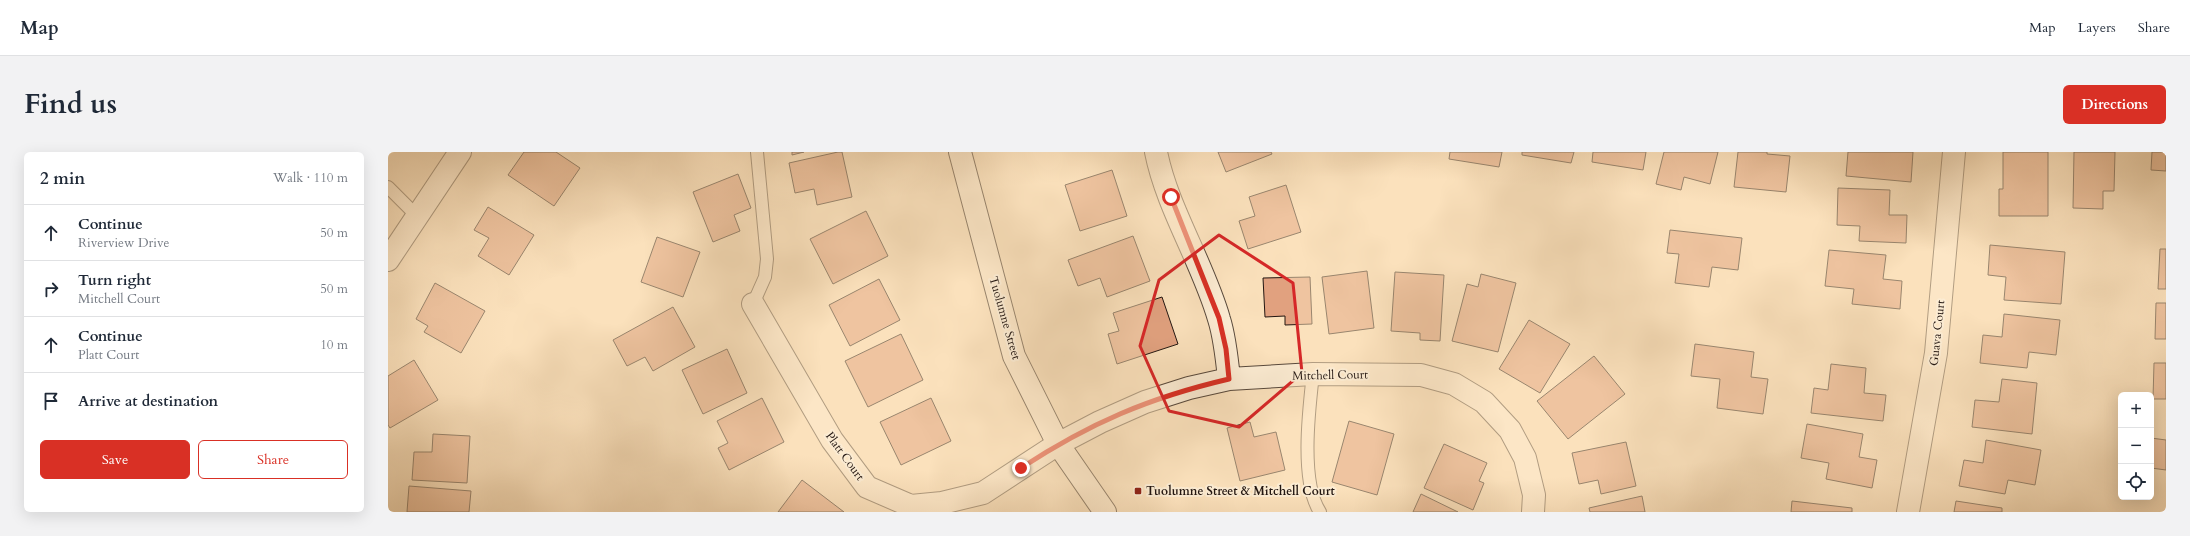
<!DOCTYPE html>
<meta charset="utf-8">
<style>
body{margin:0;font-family:Cardo,serif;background:#f2f2f3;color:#1f2937}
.controls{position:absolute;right:12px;bottom:12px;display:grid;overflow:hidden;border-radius:6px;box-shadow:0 4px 16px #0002}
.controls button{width:36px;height:36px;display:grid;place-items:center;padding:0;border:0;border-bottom:1px solid #e0e1e3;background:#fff;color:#1f2937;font:20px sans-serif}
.stop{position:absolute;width:12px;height:12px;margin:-9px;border:3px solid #d93025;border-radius:50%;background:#fff}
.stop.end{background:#d93025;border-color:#fff;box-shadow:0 1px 4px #0008}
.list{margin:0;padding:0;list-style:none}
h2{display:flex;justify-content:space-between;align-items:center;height:52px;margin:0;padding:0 16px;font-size:17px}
h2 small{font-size:13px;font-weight:400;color:#747a83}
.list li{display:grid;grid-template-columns:26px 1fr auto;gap:12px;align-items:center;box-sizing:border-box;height:56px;padding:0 16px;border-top:1px solid #e0e1e3}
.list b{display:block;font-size:15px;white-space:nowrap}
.list p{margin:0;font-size:13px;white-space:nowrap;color:#747a83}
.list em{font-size:13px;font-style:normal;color:#747a83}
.actions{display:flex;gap:8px;padding:12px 16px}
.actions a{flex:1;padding:9px 0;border:1px solid #d93025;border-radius:6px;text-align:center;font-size:14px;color:#d93025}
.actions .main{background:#d93025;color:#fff}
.icon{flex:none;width:22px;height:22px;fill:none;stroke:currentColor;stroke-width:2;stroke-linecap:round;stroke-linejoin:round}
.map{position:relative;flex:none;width:1778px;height:360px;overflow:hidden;border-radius:6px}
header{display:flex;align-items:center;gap:24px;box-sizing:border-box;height:56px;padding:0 20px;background:#fff;border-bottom:1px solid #e0e1e3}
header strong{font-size:19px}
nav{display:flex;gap:22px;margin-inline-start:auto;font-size:14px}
.intro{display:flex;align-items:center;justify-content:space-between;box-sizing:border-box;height:96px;padding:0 24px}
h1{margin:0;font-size:28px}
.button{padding:10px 18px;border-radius:6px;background:#d93025;color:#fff;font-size:14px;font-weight:700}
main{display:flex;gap:24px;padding:0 24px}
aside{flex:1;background:#fff;border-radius:6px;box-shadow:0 4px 16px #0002}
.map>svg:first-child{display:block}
.building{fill:#e1a17f;stroke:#221611}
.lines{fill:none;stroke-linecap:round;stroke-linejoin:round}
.service-casing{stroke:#58493c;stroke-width:14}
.minor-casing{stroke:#58493c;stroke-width:24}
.secondary-casing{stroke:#221611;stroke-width:24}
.service{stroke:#fcecd3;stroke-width:12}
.minor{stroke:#fcecd3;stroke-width:22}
.secondary{stroke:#fcecd3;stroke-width:22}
.route{stroke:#d93025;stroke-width:5}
.marked{fill:none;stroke:#d62828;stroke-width:3;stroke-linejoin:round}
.poi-dot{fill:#8f2418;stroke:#fcecd3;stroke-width:1.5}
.labels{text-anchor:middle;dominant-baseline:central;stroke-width:4;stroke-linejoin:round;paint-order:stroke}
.street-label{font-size:12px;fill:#221611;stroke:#fcecd3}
.poi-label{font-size:12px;font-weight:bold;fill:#221611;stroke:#fcecd3;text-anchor:start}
</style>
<header>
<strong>Map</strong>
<nav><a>Map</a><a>Layers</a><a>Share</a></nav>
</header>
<div class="intro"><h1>Find us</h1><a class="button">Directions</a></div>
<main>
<aside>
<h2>2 min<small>Walk · 110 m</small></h2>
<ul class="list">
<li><svg class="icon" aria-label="ahead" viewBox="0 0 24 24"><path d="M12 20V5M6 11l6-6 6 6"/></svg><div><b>Continue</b><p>Riverview Drive</p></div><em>50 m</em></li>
<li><svg class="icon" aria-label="right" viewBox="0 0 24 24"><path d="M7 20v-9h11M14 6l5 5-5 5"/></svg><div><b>Turn right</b><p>Mitchell Court</p></div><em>50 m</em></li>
<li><svg class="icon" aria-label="ahead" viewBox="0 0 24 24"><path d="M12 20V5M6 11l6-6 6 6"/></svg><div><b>Continue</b><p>Platt Court</p></div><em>10 m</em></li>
<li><svg class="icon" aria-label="arrive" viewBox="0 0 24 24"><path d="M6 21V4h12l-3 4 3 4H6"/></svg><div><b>Arrive at destination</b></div></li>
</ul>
<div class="actions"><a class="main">Save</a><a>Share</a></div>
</aside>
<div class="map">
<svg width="1778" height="360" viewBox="0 0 1778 360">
<rect width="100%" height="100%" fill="#fbe1bc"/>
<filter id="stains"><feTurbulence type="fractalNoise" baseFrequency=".005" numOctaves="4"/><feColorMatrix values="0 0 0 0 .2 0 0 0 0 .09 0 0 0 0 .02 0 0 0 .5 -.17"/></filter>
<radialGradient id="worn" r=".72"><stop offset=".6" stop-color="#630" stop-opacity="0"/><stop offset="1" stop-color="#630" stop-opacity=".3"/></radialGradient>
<path class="building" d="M136 0H168L192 16 166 54 120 23Z
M404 0H416L404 3Z
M450 0H454L464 45 429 53 426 37 407 41 401 11Z
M830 0H883L884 2 838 20Z
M1062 0H1114L1111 15 1061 7Z
M1134 0H1186L1183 11 1134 3Z
M1205 0H1258L1255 18 1204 10Z
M1276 0H1330L1322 32 1296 25 1293 38 1268 32Z
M1350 0H1379V2L1402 4 1398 40 1346 35Z
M1460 0H1525L1523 30 1458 24Z
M1615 0H1660V64H1611V37H1615Z
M1686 0H1727L1726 39H1715V57L1685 56Z
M1764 0H1778V19L1763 18Z
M724 18 739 64 692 79 677 33Z
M350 22 363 56 346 63 352 79 325 90 305 40Z
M898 33 913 80 860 97 851 69 867 64 861 45Z
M1450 36 1502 38 1501 63H1519L1518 91 1471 89 1472 74 1449 73Z
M100 55 146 83 121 123 90 104 101 86 86 78Z
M478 59 500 104 445 132 422 87Z
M1282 78 1354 86 1350 118 1324 115 1321 135 1287 131 1291 102 1279 101Z
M745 84 762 129 719 145 712 126 690 134 680 108Z
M269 85 312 100 295 145 253 130Z
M1602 93 1677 100 1673 152 1616 148 1618 125 1600 123Z
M1772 97H1778V137H1770Z
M1441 98 1498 103 1495 127 1514 129 1512 157 1464 152 1466 137 1437 134Z
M979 119 986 176 941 182 934 125Z
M1007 120 1056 123 1052 189 1032 188V181L1003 179Z
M1093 122 1128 131 1110 200 1064 189 1079 132 1090 135Z
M922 125 924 172 897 173V164L877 165 875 126Z
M491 127 512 168 462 194 441 153Z
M47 131 97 159 73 201 36 180 40 174 28 167Z
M774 145 790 192 729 212 720 182 731 179 725 161Z
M1768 151H1778V187H1767Z
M285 155 307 195 265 219 257 205 239 214 225 188Z
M1616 162 1672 168 1668 203 1641 200 1639 216 1592 211 1595 183 1614 185Z
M1141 168 1182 192 1152 241 1111 217Z
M513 182 535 228 480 255 457 209Z
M1307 192 1366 200 1363 225 1380 227 1375 262 1329 256 1332 227 1303 224Z
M339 197 359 241 315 262 294 218Z
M1206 204 1237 242 1180 287 1149 249Z
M26 208 50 248 2 276 0 273V224Z
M1766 211H1778V247H1765Z
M1443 212 1478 216 1476 241 1498 243 1495 269 1423 261 1426 236 1440 238Z
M1614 227 1649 231 1644 282 1584 275 1587 248 1611 250Z
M374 246 396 290 341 318 330 296 340 291 329 269Z
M543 246 563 289 513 313 492 270Z
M961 269 1006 282 989 343 944 330Z
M862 270 866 285 888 280 897 318 852 329 839 276Z
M1419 272 1475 282 1471 305 1489 308 1484 336 1438 327 1441 311 1413 306Z
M45 282 82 284 79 331 24 328 26 300H44Z
M1763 286 1778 288V318L1763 316Z
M1598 288 1653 298 1647 333 1620 328 1617 342 1571 334 1576 308 1595 311Z
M1238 290 1248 334 1213 342 1210 328 1191 332 1184 301Z
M1056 292 1099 311 1091 329 1096 331 1085 358 1036 336Z
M414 328 456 360H390Z
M21 334 83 339 81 360H19Z
M1033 342 1070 360H1025Z
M1254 344 1257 360H1202L1201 356Z
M1404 349 1464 356V360H1403Z
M1568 349 1614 356V360H1566Z"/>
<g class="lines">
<g class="service-casing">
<path id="service" d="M0 35 29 64
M365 152 377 125 379 107 369 0
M925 222C921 257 912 330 932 360"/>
</g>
<g class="minor-casing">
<path id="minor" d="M768 0C779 56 815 111 831 167 837 186 839 207 841 227
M0 108 72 0
M365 152 444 288 479 335 523 354 554 351 595 341 670 292 712 270 757 250 801 236 841 227 925 222 1033 223 1066 232 1096 250 1122 278 1137 306 1146 343 1145 360
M1520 360 1548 201 1566 0"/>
</g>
<g class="secondary-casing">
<path id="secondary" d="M572 0 626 204 670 292 717 360"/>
</g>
<use href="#service" class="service"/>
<use href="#minor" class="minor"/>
<use href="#secondary" class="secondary"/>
</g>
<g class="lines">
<path class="route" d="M633 316C702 271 760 246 841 227L838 197 831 166 783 45"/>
</g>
<path d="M0 0H1778V360H0ZM831 83 905 131 914 221 851 275 781 259 752 194 771 128Z" fill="#fbe1bc" fill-opacity=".55" fill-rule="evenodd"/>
<path class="marked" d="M831 83 905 131 914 221 851 275 781 259 752 194 771 128Z"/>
<rect class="poi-dot" x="746" y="335" width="8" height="8" rx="2"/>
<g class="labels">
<g class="street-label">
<text transform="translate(617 166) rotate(74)">Tuolumne Street</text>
<text transform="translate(1549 181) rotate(-84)">Guava Court</text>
<text transform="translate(942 223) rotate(-1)">Mitchell Court</text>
<text transform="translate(457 304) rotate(54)">Platt Court</text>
</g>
<g class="poi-label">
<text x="758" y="339">Tuolumne Street &amp; Mitchell Court</text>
</g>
</g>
<rect width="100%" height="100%" filter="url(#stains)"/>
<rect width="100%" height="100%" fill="url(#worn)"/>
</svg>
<div class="controls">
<button>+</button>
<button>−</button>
<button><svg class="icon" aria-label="locate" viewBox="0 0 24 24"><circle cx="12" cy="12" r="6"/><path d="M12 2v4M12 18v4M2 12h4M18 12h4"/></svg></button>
</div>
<div class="stop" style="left:783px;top:45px"></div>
<div class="stop end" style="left:633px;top:316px"></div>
</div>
</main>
